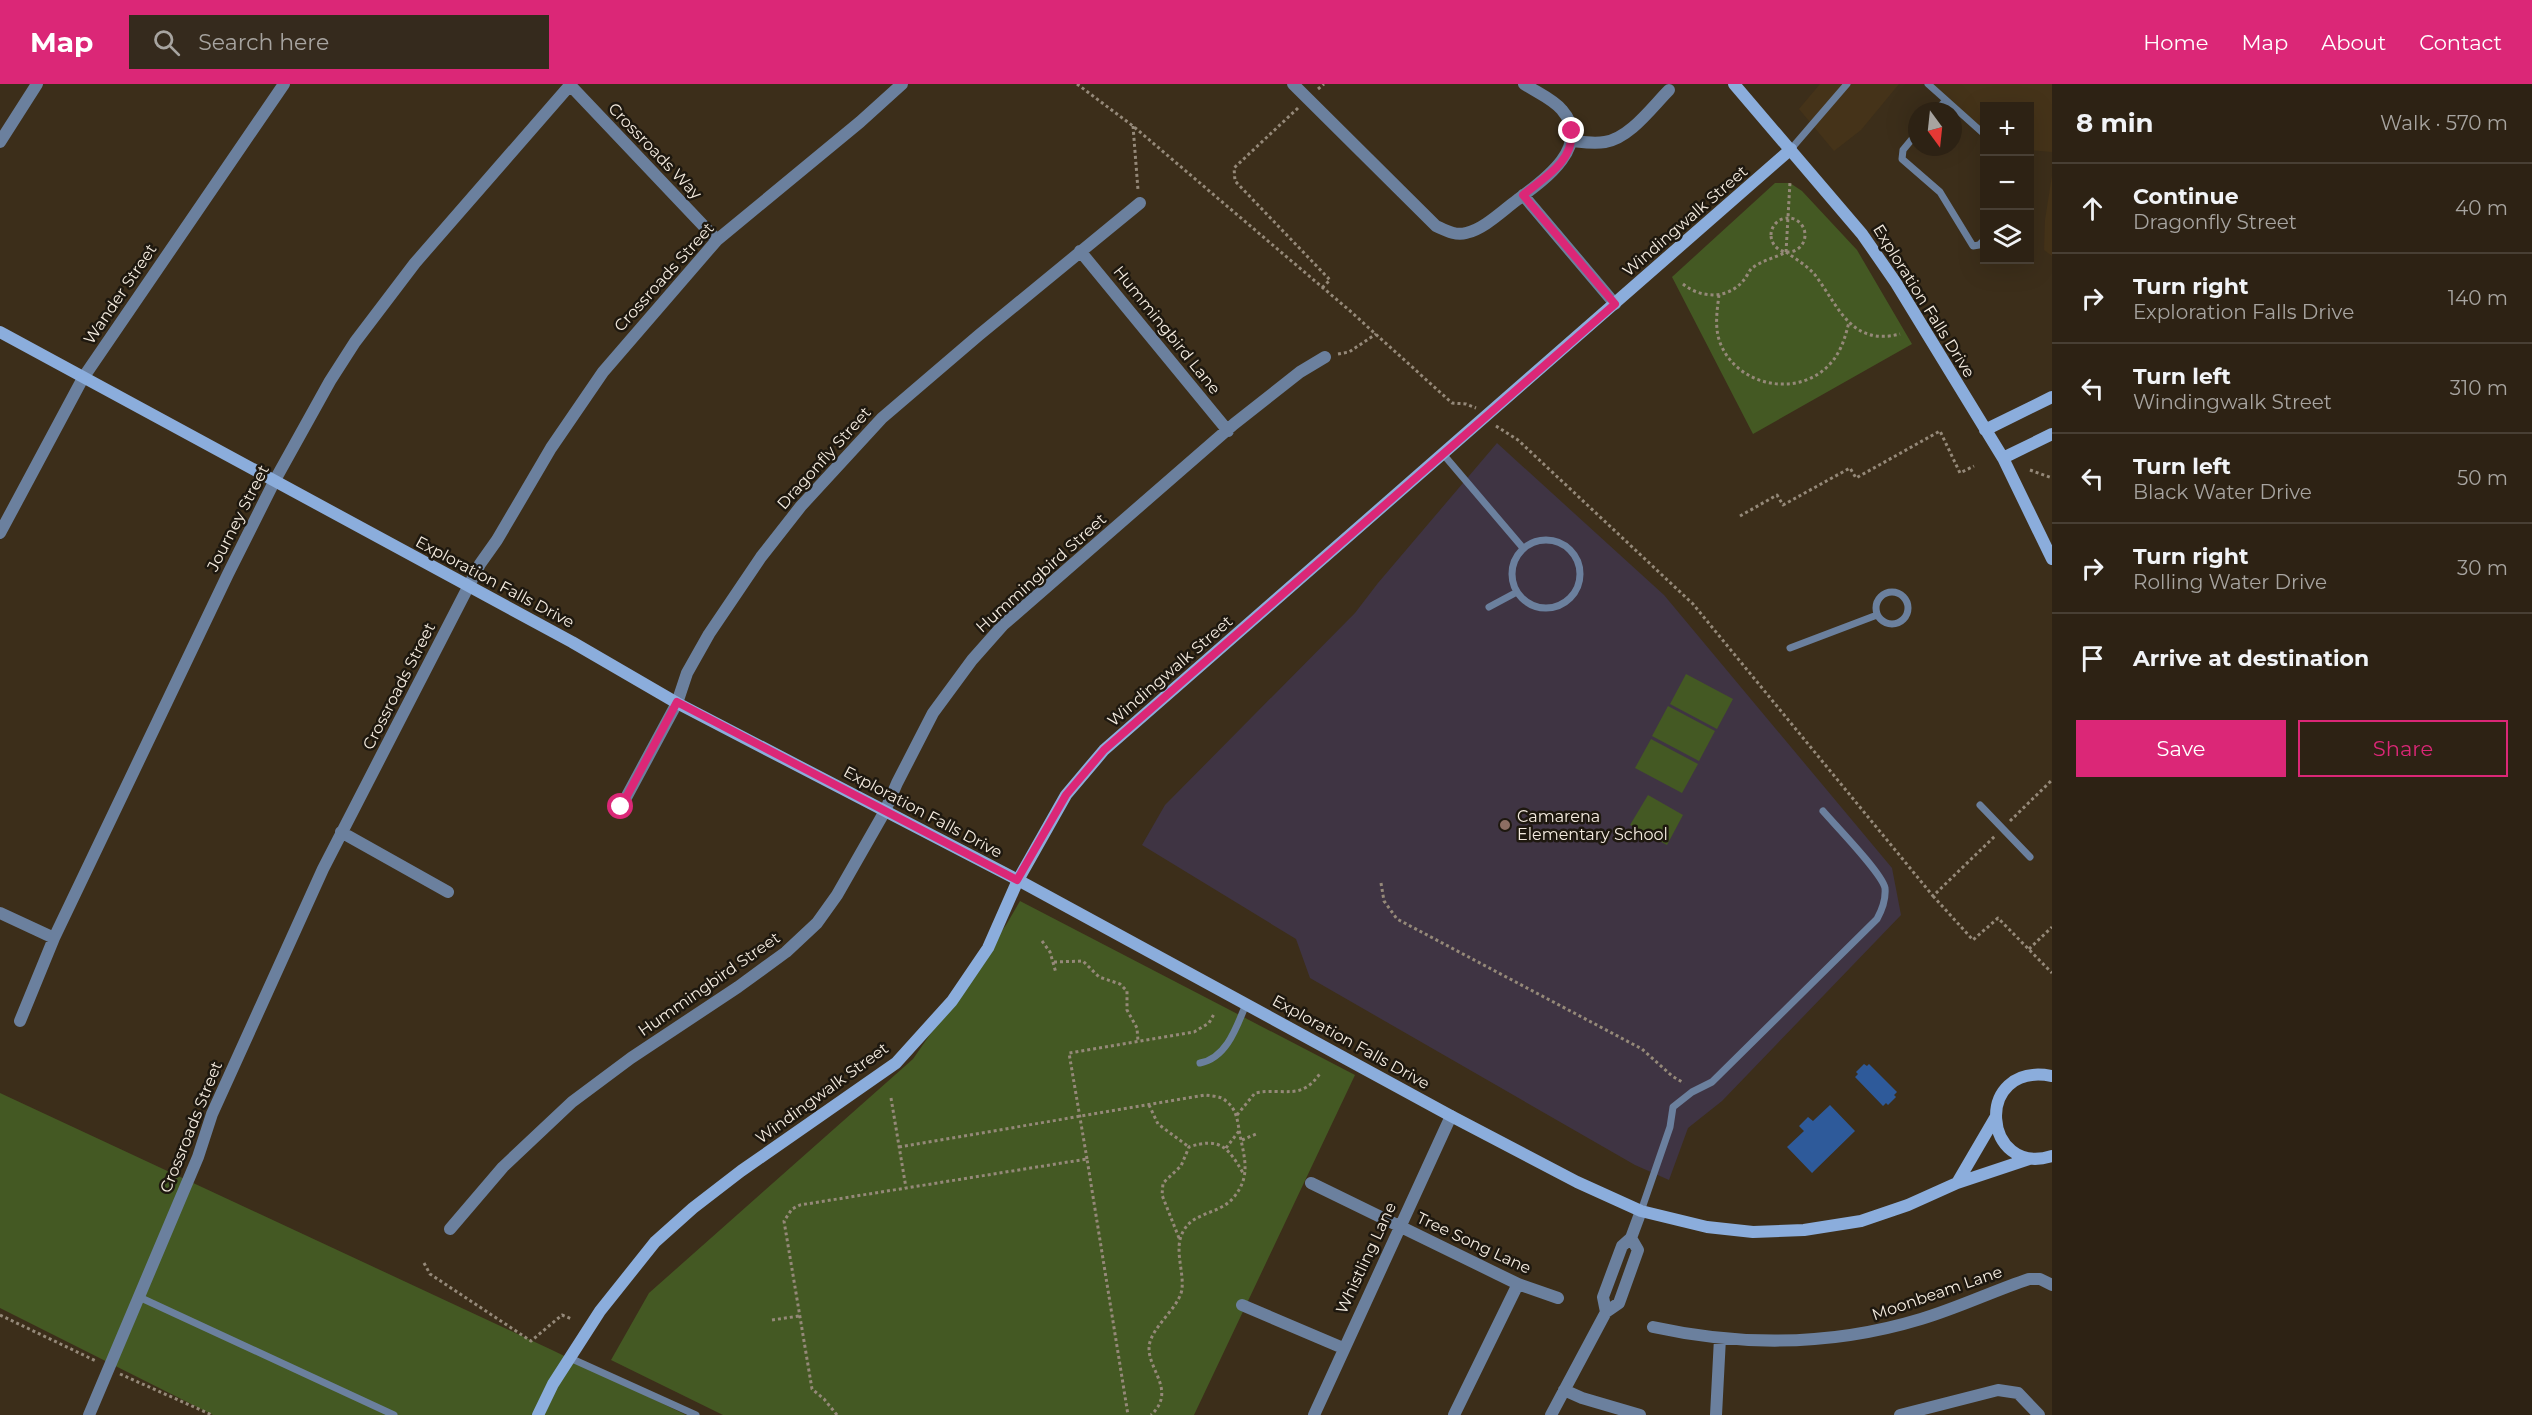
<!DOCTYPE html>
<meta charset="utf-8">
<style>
body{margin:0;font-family:Montserrat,sans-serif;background:#352a1d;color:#f1f3f6}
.controls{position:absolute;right:18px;top:18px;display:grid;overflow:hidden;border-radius:0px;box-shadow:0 6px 24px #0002}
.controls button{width:54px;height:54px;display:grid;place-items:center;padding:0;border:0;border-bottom:2px solid #483f34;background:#2d2214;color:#f1f3f6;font:30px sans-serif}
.compass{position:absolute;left:1908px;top:18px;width:54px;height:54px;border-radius:50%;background:#2d2214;box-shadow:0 6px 24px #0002;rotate:165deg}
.stop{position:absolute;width:18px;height:18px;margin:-14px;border:4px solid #db2777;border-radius:50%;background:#fff}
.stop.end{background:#db2777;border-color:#fff;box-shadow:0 2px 6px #0008}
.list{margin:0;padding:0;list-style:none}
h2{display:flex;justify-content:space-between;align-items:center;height:78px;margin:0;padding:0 24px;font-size:26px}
h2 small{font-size:20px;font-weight:400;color:#a7a4a0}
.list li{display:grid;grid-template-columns:39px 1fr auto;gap:18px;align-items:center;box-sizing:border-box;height:90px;padding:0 24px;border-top:2px solid #483f34}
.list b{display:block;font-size:22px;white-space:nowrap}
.list p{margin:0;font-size:20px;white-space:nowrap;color:#a7a4a0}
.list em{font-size:20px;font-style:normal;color:#a7a4a0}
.actions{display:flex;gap:12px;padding:18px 24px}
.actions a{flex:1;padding:14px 0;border:2px solid #db2777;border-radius:0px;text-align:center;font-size:21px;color:#db2777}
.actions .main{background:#db2777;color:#fff}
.icon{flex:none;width:33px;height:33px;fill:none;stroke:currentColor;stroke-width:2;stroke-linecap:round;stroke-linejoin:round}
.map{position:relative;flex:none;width:2052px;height:1331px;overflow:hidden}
header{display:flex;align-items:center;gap:36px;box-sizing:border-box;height:84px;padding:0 30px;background:#db2777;color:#fff}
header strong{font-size:28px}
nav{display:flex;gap:33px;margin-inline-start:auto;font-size:21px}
.search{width:420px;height:54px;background:#352a1d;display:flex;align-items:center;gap:15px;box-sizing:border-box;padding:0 21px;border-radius:0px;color:#a7a4a0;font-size:22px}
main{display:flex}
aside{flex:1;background:#2d2214}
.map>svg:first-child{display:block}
.built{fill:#453319}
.education{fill:#3f3443}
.green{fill:#445923}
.water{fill:#2e5a9a}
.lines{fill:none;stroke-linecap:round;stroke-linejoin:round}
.path{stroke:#958979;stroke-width:3;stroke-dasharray:3 3;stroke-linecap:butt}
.lane{stroke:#6b809e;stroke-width:7}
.street{stroke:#6b809e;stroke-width:12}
.secondary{stroke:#8baddc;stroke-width:12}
.route{stroke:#db2777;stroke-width:8}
.education-dot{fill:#8d6e63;stroke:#1e180f;stroke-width:2}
.labels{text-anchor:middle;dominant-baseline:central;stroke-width:5;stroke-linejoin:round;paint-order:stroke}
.street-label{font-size:16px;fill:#f5ece0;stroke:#1e180f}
.poi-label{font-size:16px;fill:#f5ece0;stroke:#1e180f;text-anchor:start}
</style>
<header>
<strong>Map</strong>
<div class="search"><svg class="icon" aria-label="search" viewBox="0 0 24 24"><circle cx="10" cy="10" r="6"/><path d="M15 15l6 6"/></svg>Search here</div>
<nav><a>Home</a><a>Map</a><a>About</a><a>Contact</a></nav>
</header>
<main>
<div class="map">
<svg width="2052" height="1331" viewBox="0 0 2052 1331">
<rect width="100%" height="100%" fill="#3c2e1a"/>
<path class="built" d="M1820 0H1899L1861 46 1834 67 1799 25Z
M1925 0H2052V68L2030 66V22H1984V50Z
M2052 91V172L2044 166 2045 136Z"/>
<path class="education" d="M1497 359 1664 511 1892 784 1901 831 1722 1017 1688 1044 1669 1096 1635 1081 1310 894 1296 855 1142 761 1165 721 1355 529 1378 499Z"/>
<path class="green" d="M1775 99H1790L1802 107 1857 166 1912 260 1753 350 1672 193Z
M1686 590 1733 615 1717 645 1670 620Z
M1668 622 1715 647 1699 677 1652 652Z
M1651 655 1698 680 1682 709 1635 684Z
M1648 711 1683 731 1667 761 1630 741Z
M1020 817 1355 991 1194 1331H723L611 1276 649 1209 913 975 1006 841Z
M0 1009 552 1266 686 1331H213L0 1224Z"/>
<path class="water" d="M1864 980 1867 982 1869 980 1897 1008 1894 1011 1896 1013 1888 1021 1886 1019 1883 1022 1855 993 1858 990 1856 988Z
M1830 1021 1855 1047 1812 1089 1787 1063 1804 1047 1799 1042 1808 1033 1813 1037Z"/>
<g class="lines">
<path class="path" d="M1077 0 1133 42 1349 226 1452 319 1466 320 1476 324
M1318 5 1324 0
M1298 24 1234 84 1235 97 1330 196 1322 204
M1133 42 1138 106
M1771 151a17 17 0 1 1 34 0a17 17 0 1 1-34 0Z
M1786 168 1790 98
M1683 200C1700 214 1727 216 1743 197 1746 194 1748 189 1751 185 1760 177 1775 174 1786 168 1797 176 1810 183 1818 195 1840 226 1853 262 1900 250
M1719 211C1717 227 1714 245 1721 261 1739 303 1799 314 1830 280 1841 268 1845 254 1849 238
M1338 270 1349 268 1376 250
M1496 342 1518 356 1693 520 1933 812 1995 752
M2030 386 2052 394
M1740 432 1777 411 1783 421 1850 384 1856 394 1940 347 1960 389 1974 382
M2010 737 2052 696
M1381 799 1384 817 1397 835 1642 965 1672 992 1684 999
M1933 812 1973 856 1998 834 2052 889
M1042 857 1050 868 1056 889
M2029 865 2052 843
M1054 878 1083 877 1099 893 1120 900 1127 907V926L1137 944 1138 957
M891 1014 906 1104
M1149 1021 1158 1040 1189 1063
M1237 1031 1255 1009C1285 1003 1301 1018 1321 988
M1242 1056 1256 1050
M899 1063 1205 1011C1212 1012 1221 1012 1226 1017 1236 1025 1237 1034 1239 1045 1243 1071 1253 1091 1233 1114 1220 1130 1194 1128 1184 1146 1173 1163 1184 1186 1182 1205 1180 1221 1157 1239 1151 1255 1140 1281 1180 1304 1151 1331
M1226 1064 1239 1047
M1087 1075 1069 969 1194 948 1209 939 1214 930
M1179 1154 1162 1111 1163 1099 1181 1082 1189 1063C1220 1053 1228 1063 1243 1089
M424 1179 430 1190 531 1257 562 1231 572 1235
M0 1231 96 1277
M772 1236 799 1232
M120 1290 212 1331
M837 1331 824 1315 812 1305 784 1137 792 1125 800 1121 1087 1075 1128 1331"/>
<path class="lane" d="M1928 0 1984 50
M1936 27 1946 16
M1917 49 1903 66 1902 75 1940 108 1973 162 1979 161 1984 156
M1791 65 1847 0
M1443 370 1523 464
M1512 490a34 34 0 1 1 68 0a34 34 0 1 1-68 0Z
M1876 524a16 16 0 1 1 32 0a16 16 0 1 1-32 0Z
M1489 523 1517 508
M1790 564 1877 531
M1980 721 2030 773
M1200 979C1227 974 1237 942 1246 920
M1641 1127 1670 1043 1673 1023 1692 1008 1712 998 1877 835C1882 826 1886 815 1885 804 1882 789 1835 741 1823 727
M139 1213 394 1331
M570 1274 696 1331"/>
<path class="street" d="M1293 0 1436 142C1445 146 1455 152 1466 149 1484 145 1502 127 1517 116 1543 97 1593 62 1562 26 1553 15 1536 8 1524 0
M570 1 717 156
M1572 57C1582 58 1594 60 1605 58 1630 54 1652 23 1669 6
M0 58 37 0
M1523 111 1615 220
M1080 167 1228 347
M0 449 83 294 284 0
M621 723 677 619 687 589 709 550 761 473 801 422 882 334 979 251 1140 119
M341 748 448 808
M0 829 54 854
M20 937 54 854 228 490 275 396 330 297 355 258 415 179 571 0
M1311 1099 1518 1200 1558 1214
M450 1145 503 1083 572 1018 631 974 738 903 786 868 817 839 837 811 885 727 897 699 933 629 972 576 1003 541 1234 340 1300 288 1325 273
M1242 1221 1343 1264
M1606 1228 1603 1213 1622 1162 1631 1154 1641 1127
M1653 1243C1744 1263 1832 1262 1921 1235 1958 1224 1993 1207 2029 1195H2040L2052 1201
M1564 1306 1582 1314 1640 1331
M89 1331 198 1073 212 1030 323 785 480 480 497 456 551 364 603 288 717 156 860 38 902 0
M1314 1331 1451 1032
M1454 1331 1518 1200
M1551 1331 1606 1228 1619 1219 1638 1166 1631 1154
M1716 1331 1720 1254
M1900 1331 1998 1306 2018 1309 2039 1331"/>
<path class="secondary" d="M1734 0 1862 150 1896 199 2003 374 2052 475
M0 248 572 558 677 619 1018 796 1451 1032 1577 1098 1641 1127 1707 1143 1753 1148 1804 1146 1861 1137 1908 1121 1957 1099 2029 1075
M1985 346 2052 313
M2003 374 2052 350
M2052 992C1972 977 1983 1094 2052 1072
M1957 1099 1995 1034
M538 1331 553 1300 600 1227 655 1158 693 1124 741 1087 896 979 952 917 988 864 1018 796 1066 711 1104 666 1791 65"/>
</g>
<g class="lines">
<path class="route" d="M621 723 677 618 1017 796 1066 711 1104 666 1615 220 1523 111C1545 93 1573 78 1572 47"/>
</g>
<circle class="education-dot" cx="1505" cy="741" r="6"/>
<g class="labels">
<g class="street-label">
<text transform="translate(655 67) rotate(46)">Crossroads Way</text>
<text transform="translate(1685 137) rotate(-41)">Windingwalk Street</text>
<text transform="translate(664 193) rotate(-48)">Crossroads Street</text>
<text transform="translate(120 210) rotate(-56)">Wander Street</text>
<text transform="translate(1924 217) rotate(58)">Exploration Falls Drive</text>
<text transform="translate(1167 246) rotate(51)">Hummingbird Lane</text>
<text transform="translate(824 374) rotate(-48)">Dragonfly Street</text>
<text transform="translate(238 434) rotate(-63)">Journey Street</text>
<text transform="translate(1041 489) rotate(-42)">Hummingbird Street</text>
<text transform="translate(495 498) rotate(28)">Exploration Falls Drive</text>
<text transform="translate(1170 587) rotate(-41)">Windingwalk Street</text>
<text transform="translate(399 602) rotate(-63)">Crossroads Street</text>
<text transform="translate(923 728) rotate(28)">Exploration Falls Drive</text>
<text transform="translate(709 900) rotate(-35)">Hummingbird Street</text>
<text transform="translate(1351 958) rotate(29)">Exploration Falls Drive</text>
<text transform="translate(822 1009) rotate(-36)">Windingwalk Street</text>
<text transform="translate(191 1043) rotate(-68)">Crossroads Street</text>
<text transform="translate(1474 1159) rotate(25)">Tree Song Lane</text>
<text transform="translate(1366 1174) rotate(-65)">Whistling Lane</text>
<text transform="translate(1937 1209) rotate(-19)">Moonbeam Lane</text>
</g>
<g class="poi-label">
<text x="1517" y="732">Camarena<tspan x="1517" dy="18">Elementary School</tspan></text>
</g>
</g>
</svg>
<div class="controls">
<button>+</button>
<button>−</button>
<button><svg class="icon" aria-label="layers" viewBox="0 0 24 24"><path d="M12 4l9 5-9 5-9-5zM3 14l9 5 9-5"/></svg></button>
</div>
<svg class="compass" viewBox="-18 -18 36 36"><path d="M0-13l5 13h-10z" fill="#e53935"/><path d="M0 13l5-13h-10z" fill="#a7a4a0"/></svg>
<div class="stop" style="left:621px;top:723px"></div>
<div class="stop end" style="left:1572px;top:47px"></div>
</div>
<aside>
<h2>8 min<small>Walk · 570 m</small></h2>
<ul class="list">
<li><svg class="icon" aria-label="ahead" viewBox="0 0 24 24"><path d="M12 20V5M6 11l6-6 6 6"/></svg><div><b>Continue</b><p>Dragonfly Street</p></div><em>40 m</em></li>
<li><svg class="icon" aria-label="right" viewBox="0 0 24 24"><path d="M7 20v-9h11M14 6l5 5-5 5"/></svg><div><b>Turn right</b><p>Exploration Falls Drive</p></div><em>140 m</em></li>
<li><svg class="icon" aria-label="left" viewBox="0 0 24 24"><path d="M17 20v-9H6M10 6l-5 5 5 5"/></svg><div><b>Turn left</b><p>Windingwalk Street</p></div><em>310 m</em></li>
<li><svg class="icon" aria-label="left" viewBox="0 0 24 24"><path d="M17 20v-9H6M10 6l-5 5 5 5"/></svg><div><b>Turn left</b><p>Black Water Drive</p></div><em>50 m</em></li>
<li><svg class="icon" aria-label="right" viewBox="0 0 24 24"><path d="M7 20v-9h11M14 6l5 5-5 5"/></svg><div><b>Turn right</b><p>Rolling Water Drive</p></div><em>30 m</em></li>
<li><svg class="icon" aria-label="arrive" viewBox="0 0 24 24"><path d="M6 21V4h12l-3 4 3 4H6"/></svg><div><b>Arrive at destination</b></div></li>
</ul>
<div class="actions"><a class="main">Save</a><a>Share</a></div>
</aside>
</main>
